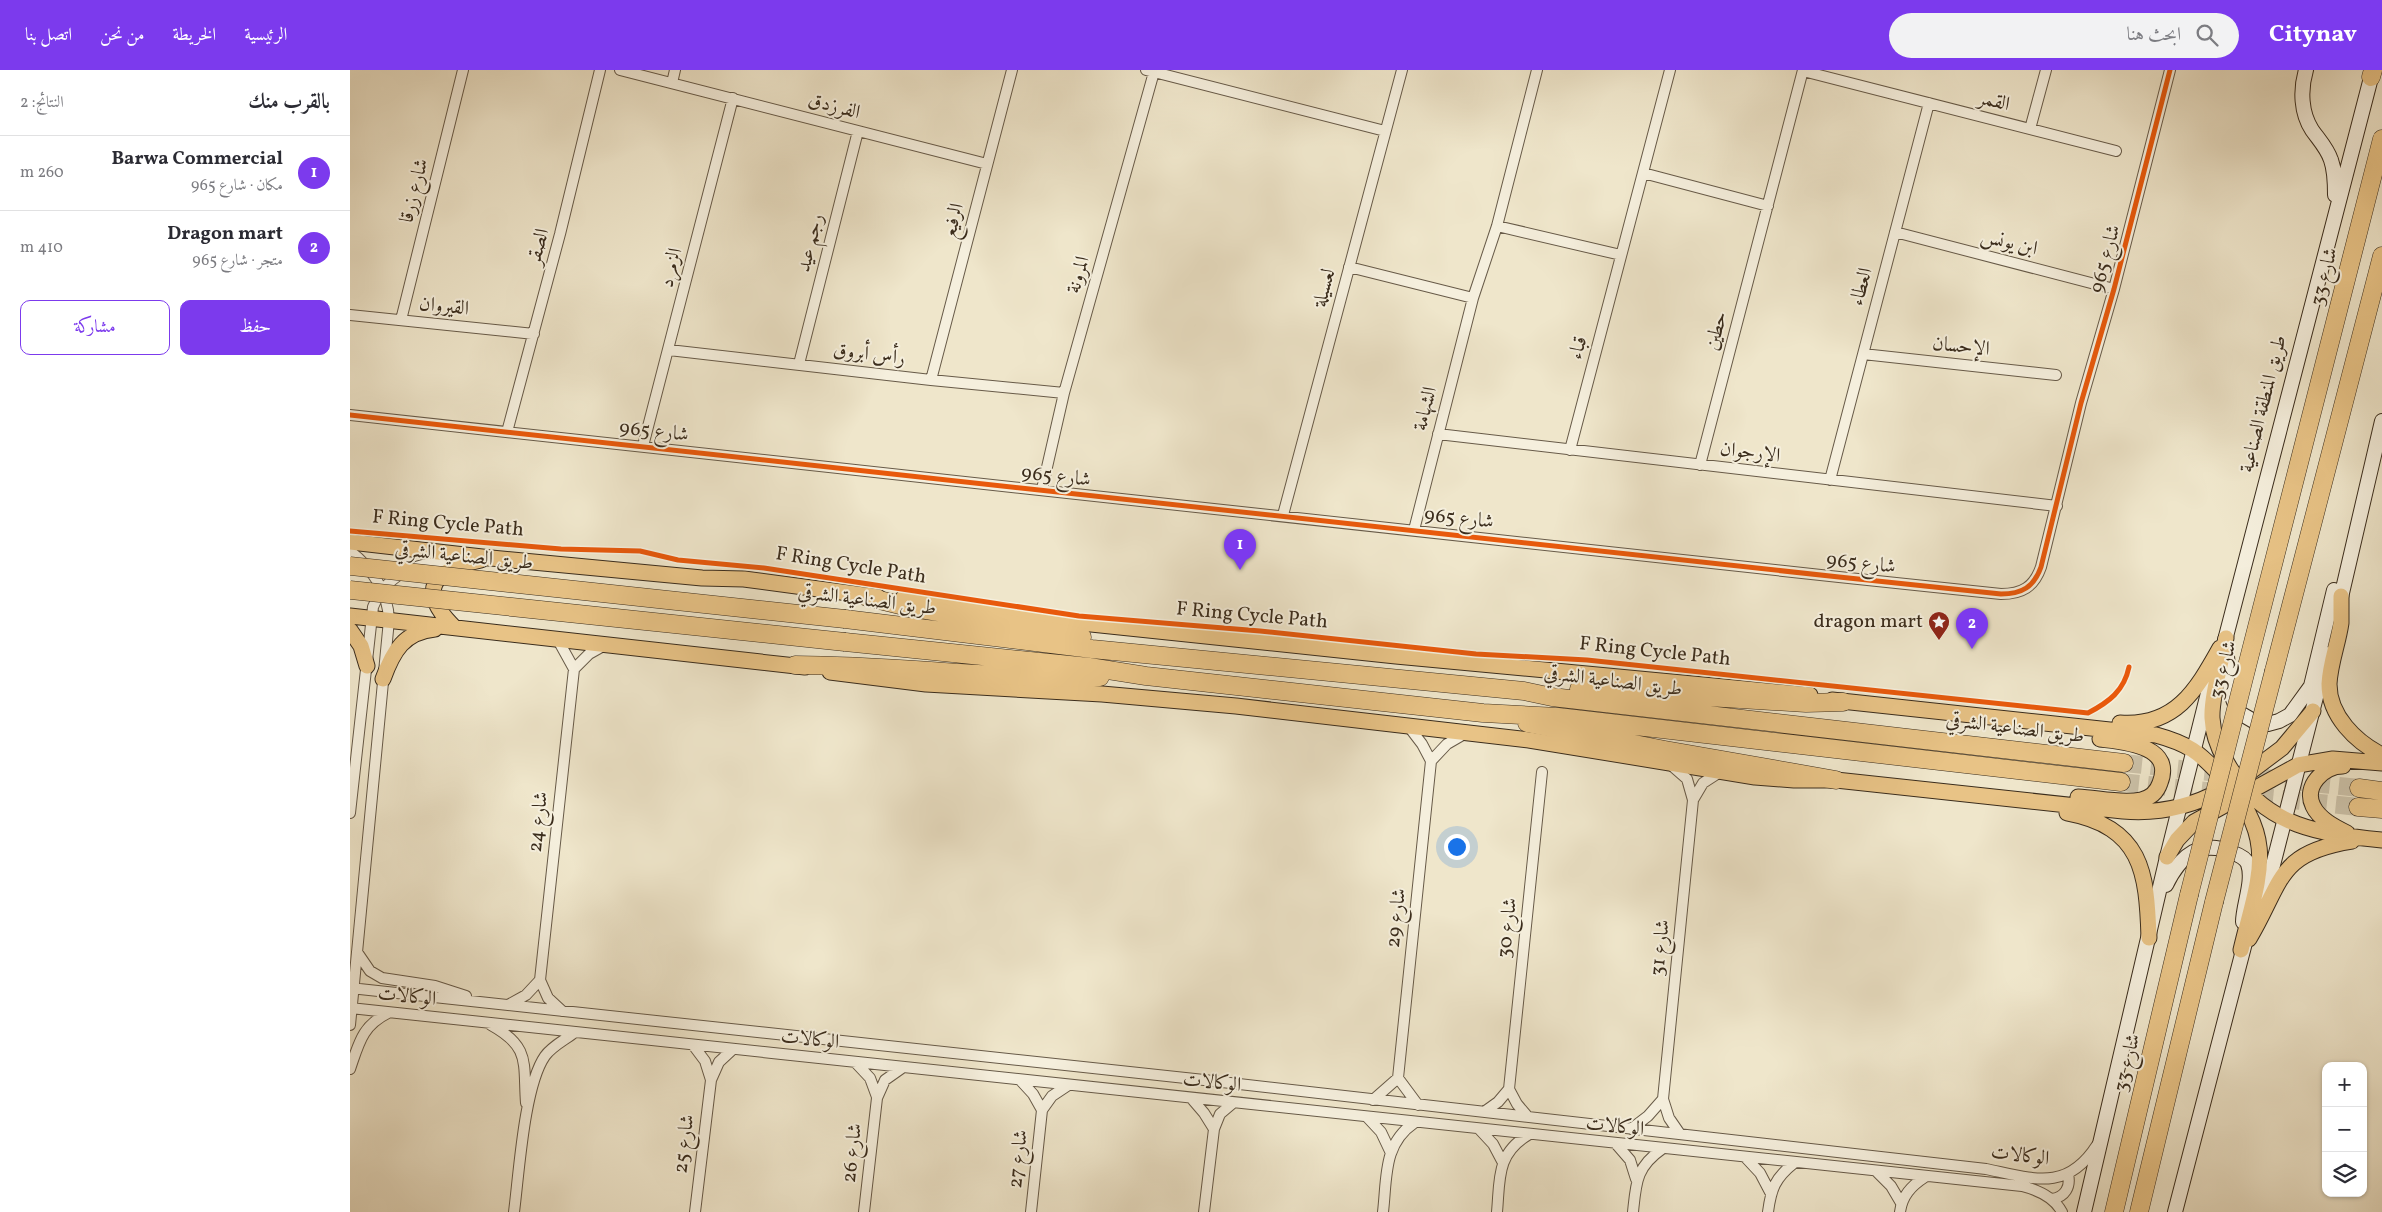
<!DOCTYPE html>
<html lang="ar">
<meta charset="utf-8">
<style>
body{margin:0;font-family:Vollkorn,Amiri,serif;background:#f2f2f3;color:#2b2b33;direction:rtl}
.controls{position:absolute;right:15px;bottom:15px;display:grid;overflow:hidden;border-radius:10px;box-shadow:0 1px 4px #0004}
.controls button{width:45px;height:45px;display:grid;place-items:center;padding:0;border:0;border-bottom:1px solid #e1e1e2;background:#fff;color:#2b2b33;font:25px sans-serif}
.you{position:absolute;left:1106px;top:776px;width:18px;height:18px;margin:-12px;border:4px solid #fff;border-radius:50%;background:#1a73e8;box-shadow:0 0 0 8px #1a73e833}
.badge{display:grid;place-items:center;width:32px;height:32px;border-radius:50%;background:#7c3aed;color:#fff;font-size:16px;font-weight:700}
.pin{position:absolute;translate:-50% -41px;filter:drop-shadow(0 1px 2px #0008)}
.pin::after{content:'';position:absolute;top:26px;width:18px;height:15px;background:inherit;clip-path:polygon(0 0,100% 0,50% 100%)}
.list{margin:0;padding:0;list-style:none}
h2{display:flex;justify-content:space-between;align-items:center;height:65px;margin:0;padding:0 20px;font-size:21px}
h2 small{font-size:16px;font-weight:400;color:#7c7c81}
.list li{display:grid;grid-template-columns:32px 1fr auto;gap:15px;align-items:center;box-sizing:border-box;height:75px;padding:0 20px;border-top:1px solid #e1e1e2}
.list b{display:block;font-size:19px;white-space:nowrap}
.list p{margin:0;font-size:16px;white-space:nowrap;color:#7c7c81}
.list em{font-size:16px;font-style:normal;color:#7c7c81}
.actions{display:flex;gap:10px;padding:15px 20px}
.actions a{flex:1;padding:11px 0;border:1px solid #7c3aed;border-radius:10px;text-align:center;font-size:18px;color:#7c3aed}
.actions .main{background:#7c3aed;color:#fff}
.icon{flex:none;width:28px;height:28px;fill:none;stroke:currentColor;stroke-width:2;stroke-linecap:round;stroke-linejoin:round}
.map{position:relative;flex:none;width:2032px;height:1142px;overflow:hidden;direction:ltr}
header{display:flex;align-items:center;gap:30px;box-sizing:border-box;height:70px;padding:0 25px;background:#7c3aed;color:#fff}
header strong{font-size:24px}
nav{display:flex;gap:28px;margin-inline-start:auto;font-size:18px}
.search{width:350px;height:45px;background:#f2f2f3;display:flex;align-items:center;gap:12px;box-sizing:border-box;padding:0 18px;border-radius:28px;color:#7c7c81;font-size:19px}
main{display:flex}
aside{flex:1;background:#fff}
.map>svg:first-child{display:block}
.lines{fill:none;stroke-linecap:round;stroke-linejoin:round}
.highway-tunnel{stroke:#cbc1a8;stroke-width:18;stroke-dasharray:18 9;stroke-linecap:butt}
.street-casing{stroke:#675a48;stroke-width:12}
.secondary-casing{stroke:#3a2c1c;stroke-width:16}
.primary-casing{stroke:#3a2c1c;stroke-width:17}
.highway-casing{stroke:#3a2c1c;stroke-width:19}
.street{stroke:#f5efdd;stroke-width:10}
.secondary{stroke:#f5efdd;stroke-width:14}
.primary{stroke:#e8c386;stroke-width:15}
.highway{stroke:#e8c386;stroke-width:18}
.highway-bridge-casing{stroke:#3a2c1c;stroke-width:19;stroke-linecap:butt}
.highway-bridge{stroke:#e8c386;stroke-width:18}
.cycleway-casing{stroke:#f5efdd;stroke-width:8}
.cycleway{stroke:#e8590c;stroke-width:5}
.labels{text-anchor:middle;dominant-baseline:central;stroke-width:4;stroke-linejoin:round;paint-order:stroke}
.street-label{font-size:20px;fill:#3a2c1c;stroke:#f5efdd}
.poi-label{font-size:20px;fill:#3a2c1c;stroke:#f5efdd;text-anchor:end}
</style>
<header>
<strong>Citynav</strong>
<div class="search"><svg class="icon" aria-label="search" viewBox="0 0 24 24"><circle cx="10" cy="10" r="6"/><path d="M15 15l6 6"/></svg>ابحث هنا</div>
<nav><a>الرئيسية</a><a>الخريطة</a><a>من نحن</a><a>اتصل بنا</a></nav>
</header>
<main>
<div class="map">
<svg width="2032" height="1142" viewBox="0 0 2032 1142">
<rect width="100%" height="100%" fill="#efe6cb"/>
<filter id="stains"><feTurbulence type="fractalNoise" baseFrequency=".004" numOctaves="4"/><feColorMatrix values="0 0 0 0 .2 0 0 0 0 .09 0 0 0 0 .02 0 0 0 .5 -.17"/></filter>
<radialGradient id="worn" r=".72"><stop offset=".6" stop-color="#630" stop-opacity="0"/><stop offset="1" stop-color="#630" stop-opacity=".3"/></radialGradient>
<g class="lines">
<path class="highway-tunnel" d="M1774 693 2009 718
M1771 712 2008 737"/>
<g class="street-casing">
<path id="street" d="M270 0 637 94
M796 0 1035 61
M1453 1 1766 81
M322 13 325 0
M1680 59 1696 0
M1293 103 1418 136
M1147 156 1271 185
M1545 162 1764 219
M999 197 1123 228
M0 245 184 264
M51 250 113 0
M319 280 581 310 714 323
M1513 284 1706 305
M449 294 508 61
M581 310 662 0
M0 345 1489 507 1651 524C1672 524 1684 517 1691 497L1731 333 1764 219 1820 0
M157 362 210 164 250 0
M1088 364 1707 436
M293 376 383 28
M1220 380 1320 0
M1350 395 1453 0
M1480 410 1579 33
M692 419 714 323 804 2
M933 445 1052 0
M1064 460 1123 228 1147 156 1187 0
M0 481C22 498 38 522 39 550L0 955
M208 570 224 599 190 910 198 928 212 941
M224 599 239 584 255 575
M1081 691 1097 674 1116 663
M1321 695 1337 709 1343 730 1313 1029 1319 1048 1330 1064
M1343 730 1353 713 1370 702
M0 743 23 537C38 500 72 492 108 490
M7 882 20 901 32 908 85 916 116 926
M0 918 854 1010 1636 1099C1684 1109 1717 1122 1747 1075
M158 935 176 925 190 910
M0 938 1672 1116C1688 1120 1704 1127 1712 1142
M141 955C181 977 173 993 176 1033
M343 975 355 991 361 1010
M505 992 520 1008 527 1027
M0 999C9 973 12 956 38 943
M1048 1008 1068 1035
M671 1011 683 1024 692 1040
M1159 1019 1167 1034 1178 1047
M842 1029 854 1043 864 1059
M1023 1030 1048 1008 1081 691 1072 674 1059 657
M1134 1042 1148 1032 1159 1019 1192 702
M1017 1047 1031 1062 1040 1081
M1281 1059 1298 1046 1313 1029
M1130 1060 1143 1074 1152 1091
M1267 1075 1280 1090 1286 1109
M1396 1088 1410 1103 1420 1122
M1527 1102 1541 1116 1551 1133
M1702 1129C1715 1127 1721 1117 1718 1104
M164 1142C169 1104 174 1016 195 986 202 976 215 970 225 962
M345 1142 361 1010 369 992 383 979
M514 1142 527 1028 535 1010 552 998
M681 1142 692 1040 702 1026 717 1016
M854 1142 864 1059 870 1044 883 1033
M1033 1142C1037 1108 1033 1074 1064 1053
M1147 1142C1150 1110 1146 1084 1178 1065
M1283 1142C1286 1113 1286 1097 1312 1079
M1418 1142C1421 1119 1425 1108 1444 1093
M1550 1142C1552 1126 1561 1116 1575 1107"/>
</g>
<g class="secondary-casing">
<path id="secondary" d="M1956 0C1950 20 1951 43 1962 60 1969 70 1977 78 1981 90 1985 101 1985 113 1985 125
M1989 536 2032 351
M1876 577 1881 624 1888 642 1907 653 1918 654 1929 651 1940 645 1961 616 1984 520
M1873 578 2023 0
M1816 815C1830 786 1850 768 1883 783 1889 785 1896 789 1898 794 1904 811 1893 835 1893 852
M1908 840 1923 795 1977 584
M1734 1142 1817 787 1860 615
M1825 1142 1896 869"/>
</g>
<g class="primary-casing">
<path id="primary" d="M0 472 141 488 352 508 394 509 528 527
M1991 526C1991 535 1991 544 1991 553 1988 574 1980 593 1979 614 1979 646 2006 672 2032 685
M553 528 722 552 1046 586 1460 625
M0 546 455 597
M105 558C65 519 84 500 131 490
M0 560 11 576 17 596
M1876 568C1872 590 1861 627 1862 648 1863 668 1871 685 1882 701 1917 757 1971 764 2032 770
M480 602 576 614 752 624 886 636 1179 670 1405 707 1444 710H1486L1773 741C1809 744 1841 737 1872 720
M33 609C43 581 54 562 85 559
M1482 630 1806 665C1839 674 1849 682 1872 707 1930 769 1908 807 1891 880
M1770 653C1825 657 1846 621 1870 578
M1993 696C1974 696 1953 716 1963 736 1969 749 1985 757 1997 763
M1892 708 1932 678 1963 641
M1728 727C1748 728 1771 734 1791 730 1800 728 1807 722 1810 713 1825 675 1773 672 1750 669
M1717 743C1792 757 1797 802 1799 868
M1817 787 1827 770 1844 752 1948 695 1983 689 2032 693
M1899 869C1933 812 1926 783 2002 771"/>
</g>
<g class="highway-casing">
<path id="highway" d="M2021 7 2023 0
M517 527 558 537 732 567
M495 549 742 579 1174 621 1202 627 1774 693
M495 572 739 597 796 606 1133 643 1208 647 1771 712
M445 595C547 595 649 610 750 607
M1897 596 2032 69
M1924 601 2032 186
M1229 619 1456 633 1493 632
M1177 653 1315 680 1486 710
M2009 718 2032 721
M2008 737 2032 739
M1764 1142 1839 825
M1789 1142 1864 832"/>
</g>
<use href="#street" class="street"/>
<use href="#secondary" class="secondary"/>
<use href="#primary" class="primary"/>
<use href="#highway" class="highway"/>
<g class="highway-bridge-casing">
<path id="highway-bridge" d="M0 496 495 549
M0 520 495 572
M1839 825 1897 596
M1864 832 1924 601"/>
</g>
<use href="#highway-bridge" class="highway-bridge"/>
<g class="cycleway-casing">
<path id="cycleway" d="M0 345 1489 507 1651 524C1672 524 1684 517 1691 497L1731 333 1764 219 1820 0
M0 461 211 479 290 481 328 490 414 498 729 546 910 561 1126 584 1237 590 1738 643C1759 632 1774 621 1779 597"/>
</g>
<use href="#cycleway" class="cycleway"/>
</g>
<defs>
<g id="sight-pin" transform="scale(1.125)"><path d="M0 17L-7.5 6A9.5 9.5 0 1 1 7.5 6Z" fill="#8f2418" stroke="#f5efdd"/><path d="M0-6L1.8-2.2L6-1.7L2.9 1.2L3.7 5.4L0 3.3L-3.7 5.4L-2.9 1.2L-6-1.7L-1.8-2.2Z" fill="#fff"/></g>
</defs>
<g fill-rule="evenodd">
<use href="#sight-pin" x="1589" y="552"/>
</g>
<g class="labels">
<g class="street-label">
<text transform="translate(1644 32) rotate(14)">القمر</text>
<text transform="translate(484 37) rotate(15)">الفرزدق</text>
<text transform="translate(65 121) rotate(-76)">شارع زرقا</text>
<text transform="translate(604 151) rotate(-75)">الرفيع</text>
<text transform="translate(461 173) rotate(-76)">رجم عيد</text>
<text transform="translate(1659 173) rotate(14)">ابن يونس</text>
<text transform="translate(189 177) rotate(-75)">الصقر</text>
<text transform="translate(1756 189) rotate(-75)">شارع 965</text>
<text transform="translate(322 198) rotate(-76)">الزمرد</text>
<text transform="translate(729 205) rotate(-74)">المرونة</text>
<text transform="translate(1975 207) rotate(-76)">شارع 33</text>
<text transform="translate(1512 217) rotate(-75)">العطاء</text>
<text transform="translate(975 218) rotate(-75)">لعسيلة</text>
<text transform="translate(94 237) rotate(6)">القيروان</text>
<text transform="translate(1367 261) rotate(-75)">حطين</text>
<text transform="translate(1611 277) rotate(6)">الإحسان</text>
<text transform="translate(1229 278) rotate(-75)">قباء</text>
<text transform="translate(519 285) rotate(7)">رأس أبروق</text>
<text transform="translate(1914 334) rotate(-76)">طريق المنطقة الصناعية</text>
<text transform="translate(1076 339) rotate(-76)">الشهامة</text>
<text transform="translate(304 362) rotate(6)">شارع 965</text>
<text transform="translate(1400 383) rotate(7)">الإرجوان</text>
<text transform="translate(706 407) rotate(6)">شارع 965</text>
<text transform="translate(1109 449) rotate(6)">شارع 965</text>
<text transform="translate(98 454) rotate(5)">F Ring Cycle Path</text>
<text transform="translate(114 487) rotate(6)">طريق الصناعية الشرقي</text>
<text transform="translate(1511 494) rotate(6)">شارع 965</text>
<text transform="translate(501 496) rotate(9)">F Ring Cycle Path</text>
<text transform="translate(517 531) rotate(7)">طريق الصناعية الشرقي</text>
<text transform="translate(902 546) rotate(5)">F Ring Cycle Path</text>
<text transform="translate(1305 582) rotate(6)">F Ring Cycle Path</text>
<text transform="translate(1874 600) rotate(-76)">شارع 33</text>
<text transform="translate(1263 612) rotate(7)">طريق الصناعية الشرقي</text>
<text transform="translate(1665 659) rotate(7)">طريق الصناعية الشرقي</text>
<text transform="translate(189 752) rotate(-84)">شارع 24</text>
<text transform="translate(1047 848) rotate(-84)">شارع 29</text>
<text transform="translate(1158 858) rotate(-84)">شارع 30</text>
<text transform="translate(1311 878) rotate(-84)">شارع 31</text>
<text transform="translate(57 927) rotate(6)">الوكالات</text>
<text transform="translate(460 970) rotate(6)">الوكالات</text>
<text transform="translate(1778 993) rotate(-77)">شارع 33</text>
<text transform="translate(862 1013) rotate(6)">الوكالات</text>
<text transform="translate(1265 1057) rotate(6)">الوكالات</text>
<text transform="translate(335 1074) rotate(-83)">شارع 25</text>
<text transform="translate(503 1083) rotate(-84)">شارع 26</text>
<text transform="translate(1670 1086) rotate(7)">الوكالات</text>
<text transform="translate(669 1089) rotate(-84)">شارع 27</text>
</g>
<g class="poi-label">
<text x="1573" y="552">dragon mart</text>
</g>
</g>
<rect width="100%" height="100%" filter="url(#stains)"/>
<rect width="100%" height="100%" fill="url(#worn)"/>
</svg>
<div class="controls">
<button>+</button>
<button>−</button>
<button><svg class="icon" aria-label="layers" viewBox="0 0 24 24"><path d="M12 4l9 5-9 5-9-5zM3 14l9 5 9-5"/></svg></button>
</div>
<div class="you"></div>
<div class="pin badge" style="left:890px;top:500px">1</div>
<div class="pin badge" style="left:1622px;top:579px">2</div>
</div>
<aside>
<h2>بالقرب منك<small>النتائج: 2</small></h2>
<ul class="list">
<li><span class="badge">1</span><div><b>Barwa Commercial</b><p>مكان · شارع 965</p></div><em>260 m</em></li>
<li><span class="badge">2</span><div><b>Dragon mart</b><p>متجر · شارع 965</p></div><em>410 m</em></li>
</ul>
<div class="actions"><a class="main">حفظ</a><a>مشاركة</a></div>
</aside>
</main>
